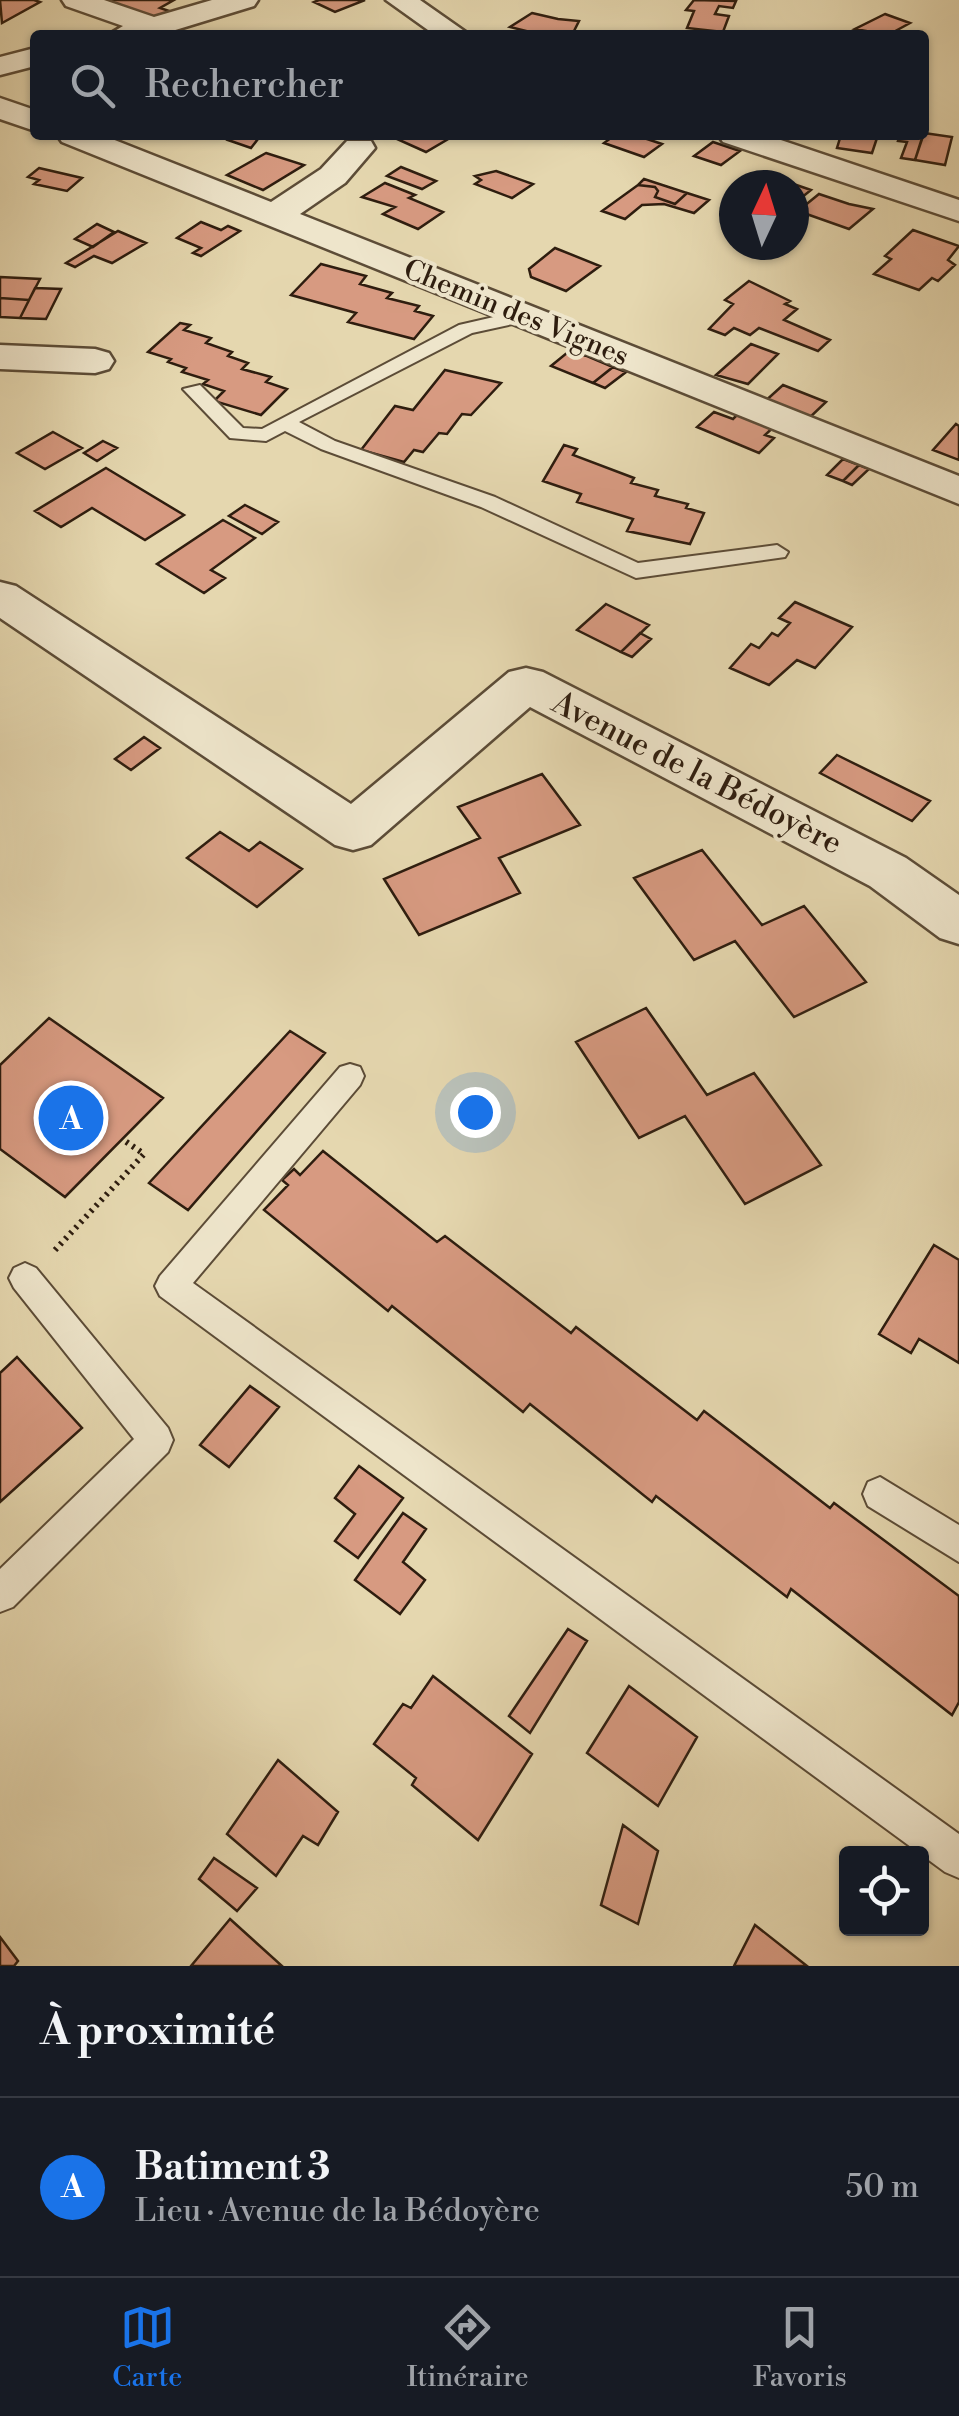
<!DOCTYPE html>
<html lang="fr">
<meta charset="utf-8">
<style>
body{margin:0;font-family:"Libre Bodoni",serif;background:#20242c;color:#f1f3f6}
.controls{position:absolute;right:30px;bottom:30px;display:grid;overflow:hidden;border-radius:10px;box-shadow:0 2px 8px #0004}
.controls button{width:90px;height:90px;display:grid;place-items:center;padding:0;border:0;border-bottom:2px solid #363941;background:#171b24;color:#f1f3f6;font:50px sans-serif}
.compass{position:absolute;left:719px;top:170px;width:90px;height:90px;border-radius:50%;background:#171b24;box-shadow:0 2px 8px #0004;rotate:4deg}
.you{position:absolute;left:475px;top:1112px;width:35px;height:35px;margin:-25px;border:8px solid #fff;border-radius:50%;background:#1a73e8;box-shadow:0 0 0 15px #1a73e833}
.badge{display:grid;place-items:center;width:65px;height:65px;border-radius:50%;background:#1a73e8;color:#fff;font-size:32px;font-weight:700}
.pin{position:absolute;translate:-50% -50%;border:5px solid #fff;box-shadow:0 2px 10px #0006}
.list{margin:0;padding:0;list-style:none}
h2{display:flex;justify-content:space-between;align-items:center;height:130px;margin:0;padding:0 40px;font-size:42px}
h2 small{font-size:32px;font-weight:400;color:#9ea1a6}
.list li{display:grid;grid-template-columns:65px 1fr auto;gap:30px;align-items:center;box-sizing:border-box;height:180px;padding:0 40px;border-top:2px solid #363941}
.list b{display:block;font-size:38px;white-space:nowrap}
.list p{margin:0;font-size:32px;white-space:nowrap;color:#9ea1a6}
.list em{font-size:32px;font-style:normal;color:#9ea1a6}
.icon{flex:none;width:55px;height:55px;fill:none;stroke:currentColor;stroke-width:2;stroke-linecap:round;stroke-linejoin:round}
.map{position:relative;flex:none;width:959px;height:1966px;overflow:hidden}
.search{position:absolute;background:#171b24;box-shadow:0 2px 8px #0004;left:30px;right:30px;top:30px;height:110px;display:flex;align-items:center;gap:25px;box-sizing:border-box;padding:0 35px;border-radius:10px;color:#9ea1a6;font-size:38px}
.sheet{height:310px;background:#171b24}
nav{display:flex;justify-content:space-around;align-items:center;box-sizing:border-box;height:140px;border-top:2px solid #363941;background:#171b24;font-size:28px;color:#9ea1a6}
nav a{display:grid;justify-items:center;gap:5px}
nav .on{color:#1a73e8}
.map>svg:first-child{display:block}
.building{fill:#d79a81;stroke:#2e1d0f;stroke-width:2.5}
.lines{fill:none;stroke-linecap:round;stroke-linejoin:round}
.lane-casing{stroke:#5c4c37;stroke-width:4}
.street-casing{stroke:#5c4c37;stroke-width:5}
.path{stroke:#2e1d0f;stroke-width:6;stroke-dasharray:2.5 5;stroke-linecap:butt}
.lane{fill:#eee5cb;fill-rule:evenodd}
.street{fill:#eee5cb;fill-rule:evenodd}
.labels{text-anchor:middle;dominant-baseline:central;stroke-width:8;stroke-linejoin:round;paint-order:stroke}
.far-street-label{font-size:28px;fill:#2e1d0f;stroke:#eee5cb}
.street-label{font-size:32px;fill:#2e1d0f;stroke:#eee5cb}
</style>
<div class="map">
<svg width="959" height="1966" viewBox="0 0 959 1966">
<rect width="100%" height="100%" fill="#e5d7af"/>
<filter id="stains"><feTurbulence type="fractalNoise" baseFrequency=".002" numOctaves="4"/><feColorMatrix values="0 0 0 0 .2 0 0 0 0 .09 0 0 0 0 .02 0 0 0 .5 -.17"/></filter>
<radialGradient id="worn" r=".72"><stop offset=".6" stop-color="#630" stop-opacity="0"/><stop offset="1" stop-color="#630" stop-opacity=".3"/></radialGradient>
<path class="building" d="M0 0H34L40 2 2 23Z
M108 0H174L160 8 178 14 161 19 104 2Z
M319 0H365L335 12 314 2Z
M694 0 736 1 733 8 719 6 715 14 729 16 723 32 687 28 694 11 686 10Z
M532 13 558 19 579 21 572 35H542L510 27Z
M885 14 910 23 888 35 855 29Z
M924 133 952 137 945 165 915 160Z
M235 135H261L251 148 228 140Z
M403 135H455L426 152 397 139Z
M615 135H635L662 144 644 157 604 143Z
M841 135H878L872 153 837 148Z
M900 135H923L915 160 901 158 907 142 898 141Z
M713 142 740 151 721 165 694 156Z
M266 153 304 165 263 190 227 175Z
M401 167 436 181 422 189 387 176Z
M39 168 82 178 67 191 34 184 39 180 28 177Z
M496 171 533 184 512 198 475 184 481 180 475 176Z
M776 178 811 190 801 198 794 195V185H766Z
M644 179 687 193 675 204 655 197 658 191 655 187 638 185Z
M385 183 415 195 409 198 443 212 418 229 383 214 395 207 362 197Z
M638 185 655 187 658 191 655 197 675 204 687 193 709 200 694 213 664 204 642 205 625 219 602 211Z
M819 194 849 204 873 209 849 229 798 211Z
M201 222 221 230 228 226 240 231 201 256 193 253 201 248 177 238Z
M97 224 114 232 93 247 75 239Z
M913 230 959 246 948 260 955 265 938 281 932 278 919 290 874 274 891 259 885 256Z
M118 231 146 243 112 263 94 256 75 267 66 263Z
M555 248 600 266 566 291 531 277 529 269Z
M321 264 366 276 360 284 392 293 387 298 419 306 415 311 433 316 414 339 348 322 356 313 291 295Z
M0 277 40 279 29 300 0 298Z
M749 281 790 301 785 304 797 309 784 320 830 340 818 351 759 328 750 335 734 328 725 335 709 329 733 304 725 300Z
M35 288 61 289 46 319 20 318Z
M0 298 29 300 20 318 0 317Z
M180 323 190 325 184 330 211 338 206 343 232 352 228 356 248 363 242 369 271 377 266 382 287 389 261 415 214 401 224 391 203 384 208 380 182 372 186 368 168 362 171 359 148 352Z
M751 344 778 354 748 384 716 375Z
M568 352 587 356 613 367 593 383 551 366Z
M613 367 626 372 605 388 593 383Z
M445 370 501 383 471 415 462 414 447 434 439 433 423 452 414 450 404 462 361 450 395 406 413 410Z
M783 385 826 402 806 421 762 404Z
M742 410 777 424 765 435 774 438 759 453 697 427 714 412 733 419Z
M956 424 959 426V460L933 450Z
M53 432 82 448 45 469 17 453Z
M103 441 117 448 97 461 84 453Z
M564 445 577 449 573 455 634 478 631 483 658 490 655 496 688 504 686 508 704 513 690 544 627 531 633 519 577 502 581 494 543 481Z
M843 459 859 465 843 481 827 475Z
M859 465 869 469 852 485 843 481Z
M106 468 184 515 145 540 92 508 61 527 35 511Z
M245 505 278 522 262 534 229 516Z
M223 520 255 538 211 570 225 578 204 593 157 564Z
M795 602 852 627 815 668 797 660 769 685 730 668 751 644 759 648 772 633 778 636 790 623 779 618Z
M606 604 649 625 621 652 577 630Z
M640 633 651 639 632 657 621 652Z
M144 737 160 748 131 770 115 759Z
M837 755 930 801 912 821 820 773Z
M542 774 580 825 499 858 520 893 419 935 384 879 480 838 458 807Z
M220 832 249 851 260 842 302 869 257 907 187 858Z
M702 850 762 925 804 906 866 982 794 1017 735 941 694 960 634 878Z
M646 1008 707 1095 754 1073 821 1165 745 1204 685 1116 639 1138 576 1042Z
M49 1018 163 1098 65 1197 0 1149V1065Z
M290 1031 325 1053 188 1210 149 1183Z
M323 1151 437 1242 445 1236 571 1333 576 1327 697 1420 704 1411 830 1508 834 1503 959 1596V1702L952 1715 791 1589 787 1597 656 1496 652 1502 530 1404 523 1412 392 1306 388 1311 264 1210 288 1185 282 1180 294 1169 300 1175Z
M934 1245 959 1260V1363L919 1339 911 1353 879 1334Z
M17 1357 82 1428 0 1502V1373Z
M250 1386 279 1407 229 1467 200 1445Z
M359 1466 403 1498 358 1558 335 1541 355 1514 335 1498Z
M403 1513 426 1529 403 1562 425 1580 400 1614 355 1580Z
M568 1629 587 1641 530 1733 509 1716Z
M433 1676 532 1754 478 1840 412 1785 416 1778 374 1744 403 1704 411 1708Z
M629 1686 697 1737 658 1806 587 1753Z
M278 1760 338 1812 318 1845 303 1836 276 1876 227 1834Z
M623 1825 658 1851 638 1924 601 1905Z
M214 1858 257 1888 237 1911 199 1879Z
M230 1919 282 1966H191Z
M755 1925 807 1966H734Z
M0 1937 18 1961 14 1966H0Z"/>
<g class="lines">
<g class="lane-casing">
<path id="lane" d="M524 310 531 312V320L472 333 299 422 335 441 495 497 638 563 777 545 788 552 785 557 636 578 481 507 321 449 285 431 266 441 230 438 183 389 200 385 243 428 262 429 459 325Z
M350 1064 360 1067 364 1076 360 1085 193 1283 959 1834V1878L945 1872 160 1296 155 1286 160 1276 340 1067Z
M25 1263 36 1268 168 1428 173 1440 168 1452 13 1607 0 1612V1569L134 1439 14 1288 9 1278 14 1268Z
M880 1477 959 1525V1562L868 1506 863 1494 868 1482Z"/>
</g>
<g class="street-casing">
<path id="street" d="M62 0H104L154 17 212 0H258L254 6 159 35H108L123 26 66 6Z
M386 0H420L470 35H435Z
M35 48V66L0 75V57Z
M0 98 35 110V131L0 119Z
M57 135H102L271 202 321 169 347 141H371L375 148 345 183 300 214 959 476V504L62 142Z
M718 135H766L959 200V221L723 142Z
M0 345 95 349 109 353 114 361 109 369 95 373 0 369Z
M0 582 16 586 351 804 509 672 526 668 543 672 906 858 959 895V944L940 938 870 886 530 707 371 845 353 850 335 845 0 618Z"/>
</g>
<path class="path" d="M55 1250 144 1154 122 1139"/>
<use href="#lane" class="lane"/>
<use href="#street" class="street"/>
</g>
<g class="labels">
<g class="far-street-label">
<text transform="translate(516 313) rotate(22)">Chemin des Vignes</text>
</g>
<g class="street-label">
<text transform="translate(697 773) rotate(27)">Avenue de la Bédoyère</text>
</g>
</g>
<rect width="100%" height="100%" filter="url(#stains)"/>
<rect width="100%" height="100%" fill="url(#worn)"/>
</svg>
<div class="controls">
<button><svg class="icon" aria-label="locate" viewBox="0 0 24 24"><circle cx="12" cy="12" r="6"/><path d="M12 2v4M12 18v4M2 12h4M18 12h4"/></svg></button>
</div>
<svg class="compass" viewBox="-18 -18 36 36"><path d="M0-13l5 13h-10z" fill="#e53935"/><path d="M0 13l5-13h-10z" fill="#9ea1a6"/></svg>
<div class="you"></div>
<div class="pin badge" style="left:71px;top:1118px">A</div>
<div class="search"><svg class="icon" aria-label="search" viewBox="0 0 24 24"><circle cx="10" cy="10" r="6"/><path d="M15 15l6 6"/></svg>Rechercher</div>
</div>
<section class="sheet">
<h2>À proximité<small></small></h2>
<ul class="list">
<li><span class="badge">A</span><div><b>Batiment 3</b><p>Lieu · Avenue de la Bédoyère</p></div><em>50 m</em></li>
</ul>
</section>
<nav>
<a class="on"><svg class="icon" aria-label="map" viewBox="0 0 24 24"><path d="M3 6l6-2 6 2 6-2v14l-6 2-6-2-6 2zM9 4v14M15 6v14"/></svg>Carte</a>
<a><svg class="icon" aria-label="directions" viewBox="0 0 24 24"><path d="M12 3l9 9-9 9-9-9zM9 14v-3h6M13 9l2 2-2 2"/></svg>Itinéraire</a>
<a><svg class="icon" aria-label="saved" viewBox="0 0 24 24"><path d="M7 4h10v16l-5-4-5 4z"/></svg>Favoris</a>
</nav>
